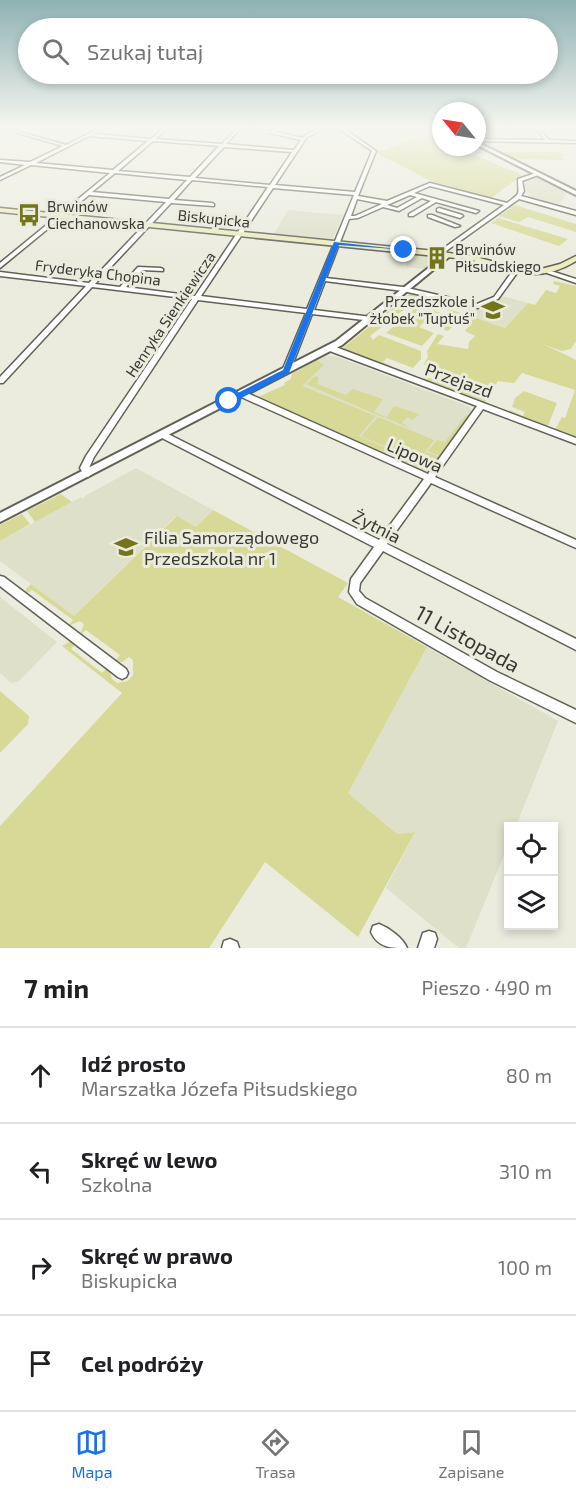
<!DOCTYPE html>
<html lang="pl">
<meta charset="utf-8">
<style>
body{margin:0;font-family:"Exo 2",sans-serif;background:#f6f6f6;color:#202124}
.controls{position:absolute;right:18px;bottom:18px;display:grid;overflow:hidden;border-radius:0px;box-shadow:0 3px 9px #0003}
.controls button{width:54px;height:54px;display:grid;place-items:center;padding:0;border:0;border-bottom:2px solid #e0e0e0;background:#fff;color:#202124;font:30px sans-serif}
.compass{position:absolute;left:432px;top:102px;width:54px;height:54px;border-radius:50%;background:#fff;box-shadow:0 3px 9px #0003;rotate:300deg}
.stop{position:absolute;width:18px;height:18px;margin:-14px;border:4px solid #1a73e8;border-radius:50%;background:#fff}
.stop.end{background:#1a73e8;border-color:#fff;box-shadow:0 2px 6px #0008}
.list{margin:0;padding:0;list-style:none}
h2{display:flex;justify-content:space-between;align-items:center;height:78px;margin:0;padding:0 24px;font-size:26px}
h2 small{font-size:20px;font-weight:400;color:#757577}
.list li{display:grid;grid-template-columns:39px 1fr auto;gap:18px;align-items:center;box-sizing:border-box;height:96px;padding:0 24px;border-top:2px solid #e0e0e0}
.list b{display:block;font-size:22px;white-space:nowrap}
.list p{margin:0;font-size:20px;white-space:nowrap;color:#757577}
.list em{font-size:20px;font-style:normal;color:#757577}
.icon{flex:none;width:33px;height:33px;fill:none;stroke:currentColor;stroke-width:2;stroke-linecap:round;stroke-linejoin:round}
.map{position:relative;flex:none;width:576px;height:948px;overflow:hidden}
.search{position:absolute;background:#fff;box-shadow:0 3px 9px #0003;left:18px;right:18px;top:18px;height:66px;display:flex;align-items:center;gap:15px;box-sizing:border-box;padding:0 21px;border-radius:33px;color:#757577;font-size:22px}
.sheet{height:462px;background:#fff}
nav{display:flex;justify-content:space-around;align-items:center;box-sizing:border-box;height:84px;border-top:2px solid #e0e0e0;background:#fff;font-size:16px;color:#757577}
nav a{display:grid;justify-items:center;gap:3px}
nav .on{color:#1a73e8}
.map>svg:first-child{display:block}
.built{fill:#dee0ca}
.green{fill:#d6da96}
.lines{fill:none;stroke-linecap:round;stroke-linejoin:round}
.stream{stroke:#abaf63;stroke-width:1.5}
.minor-casing{stroke:#616256;stroke-width:3}
.tertiary-casing{stroke:#616256;stroke-width:4}
.secondary-casing{stroke:#616256;stroke-width:3}
.minor{fill:#fff;fill-rule:evenodd}
.tertiary{fill:#fff;fill-rule:evenodd}
.secondary{fill:#ebecc0;fill-rule:evenodd}
.route{fill:#1a73e8}
.labels{text-anchor:middle;dominant-baseline:central;stroke-width:6;stroke-linejoin:round;paint-order:stroke}
.far-poi-label{font-size:15px;fill:#393933;stroke:#ebecde;text-anchor:start}
.far-street-label{font-size:15px;fill:#393933;stroke:#ebecde}
.street-label{font-size:18px;fill:#393933;stroke:#ebecde}
.poi-label{font-size:18px;fill:#393933;stroke:#ebecde;text-anchor:start}
.near-street-label{font-size:21px;fill:#393933;stroke:#ebecde}
</style>
<div class="map">
<svg width="576" height="948" viewBox="0 0 576 948">
<rect width="100%" height="100%" fill="#ebecde"/>
<path class="built" d="M533 176 572 193 564 194 565 197 558 204 574 209 576 216 522 200 532 193H528L523 181Z
M288 210 306 212 343 215 333 239 274 234Z
M408 254 434 256 435 263 427 269 406 267Z
M502 296 528 303 505 328 463 314 468 308 491 307Z
M326 356H335L470 407 472 412 429 472 254 399 285 385 284 383 291 379 292 374Z
M136 468 213 510 196 527 176 516 74 616 0 561V541L81 497 83 499 85 496Z
M0 597 57 642 19 681 11 683 0 673Z
M427 647 558 721 516 826H508V845L466 948H459L386 888 415 832 397 834 348 793Z"/>
<path class="green" d="M477 128H576V132L477 131Z
M429 134 441 140V147H456L522 175 491 198 431 181 376 153Z
M497 152H557L564 155 561 156 564 160 510 159Z
M515 205 576 224V232L528 217 519 222 499 216Z
M498 218 568 239 559 246 491 223Z
M554 281 576 286V341L571 349 562 351 447 311 449 309 505 328 528 303 535 305 546 290 556 293 560 286 553 284Z
M411 293 419 298 370 336 373 340 379 335 421 351V359L413 368 387 358 383 362 406 374 343 351 344 347Z
M419 305 449 316 439 327 424 322 419 327 434 333 422 346 386 333Z
M455 318C485 318 549 346 576 360V438L552 430 556 428 562 417 565 418 575 390 522 373 514 383 498 381 485 402 506 410 503 412 424 382 423 376 474 392 435 374 424 364 428 357 427 351 438 334 444 336 437 344 468 349 469 342 475 336 465 331 472 322 468 323 459 321 448 331 442 329Z
M317 360 324 365 302 386 376 416 359 436 420 463 427 452 439 457 429 472H421L254 399 285 385 284 383 291 379 292 374Z
M315 376 319 377 317 384 346 395 353 389 383 399 374 412 385 416 384 418 306 384Z
M524 391 557 403 547 428 508 413 510 410 523 416 525 412 512 407 515 398Z
M394 406 419 414 413 420 407 417 402 423 412 429 386 418Z
M466 415 469 416 440 456 428 451 437 440 445 442Z
M378 417 434 440 419 461 361 436Z
M61 494 72 502 35 522 27 511Z
M213 510 348 583 338 597 427 647 348 793 397 834 415 832 358 937 265 862 209 948H0V826L122 693 62 646 71 641 76 643 71 649 102 673 108 667 112 679 117 683 128 681 133 675V660L129 657 122 662 115 661 120 655 86 630 80 635 84 624 80 621 68 626 73 620 32 590 26 594V589L31 584 74 616 177 516 196 527Z
M22 514 30 524 0 541V525Z
M0 691 29 716 28 724 0 753Z"/>
<g class="lines">
<path class="stream" d="M9 128 67 144"/>
<g class="minor-casing">
<path id="minor" d="M0 128H5L66 145 100 128H105L94 134 151 139 164 128H168L155 139 222 144 237 128H241L226 144 294 150 301 140 270 133V131L277 128H282L275 132 303 138C308 132 319 128 327 128L307 137 275 185 355 192 372 151 338 128H343L376 151 358 196 387 201 430 183 507 203C522 192 518 195 518 179L536 173 538 175 522 181 524 191 521 196 576 211V215L519 199 446 251 444 250V248L504 205 430 186 414 193 479 211 476 213 436 202 413 216H409V214L431 201 422 198 399 211 383 207 358 218 349 219 326 278 403 287 477 304 494 297 514 269 519 270 498 299 478 308 403 291 325 281 314 310 372 317 375 319 372 321 312 314 290 371 286 373 282 371 306 313 198 300 94 457 89 468 92 474 88 477 85 476 80 468 86 456 192 299 92 287 3 383H0V377L86 286 0 276V272L89 283 166 202 89 195 0 268V263L110 173 31 165 0 180V177L25 165 0 162V160L30 162 63 146ZM89 136 148 141 113 170 36 163ZM153 141 219 146 190 177 118 171ZM224 147 292 152 270 185 195 178ZM115 173 187 180 169 199 92 192ZM192 180 268 187 195 296 126 287 142 270 163 271V269L161 268 138 267 120 287 95 284 171 203 214 206V204L212 203 174 200ZM273 188 354 195 307 309 201 296ZM410 195 417 197 397 208 387 205ZM357 199 382 204 355 216H351Z
M540 130 549 140 576 141V143L477 141V139L545 140 538 131Z
M439 208 462 215 463 216 460 218 437 211V209Z
M428 215H432L460 226 455 227 428 217Z
M547 271H551L576 279V283L547 273Z
M327 346H333L576 438V444L483 409 435 477 576 540V548L431 483 387 544 576 639V650L383 551 360 583 359 591 365 598 497 672 576 710V723L489 680 357 604 349 592 351 579 374 547 160 437 159 435 160 433H166L379 540 424 479 239 396 238 394 239 392H245L428 474 477 406 327 350Z
M0 576 4 577 126 669 128 673 126 677 122 679 118 677 0 586Z
M379 924C389 928 403 938 407 948 391 948 378 948 371 932L373 926Z
M429 931 435 933 437 939 434 948H418L423 933Z
M230 939 237 942 239 948H222L224 941Z"/>
</g>
<g class="tertiary-casing">
<path id="tertiary" d="M477 142 576 191V195L477 145Z
M445 255 450 256 342 345 0 522V513L336 341Z"/>
</g>
<g class="secondary-casing">
<path id="secondary" d="M0 208 425 250 472 256 514 267 537 270 560 264 576 256V261C534 287 509 267 466 259L0 212Z"/>
</g>
<use href="#minor" class="minor"/>
<use href="#tertiary" class="tertiary"/>
<use href="#secondary" class="secondary"/>
</g>
<linearGradient id="sky" x2="0" y2="1"><stop stop-color="#8fb2b3"/><stop offset="0.49" stop-color="#f6f6f0"/><stop offset="1" stop-color="#f6f6f0" stop-opacity="0"/></linearGradient>
<rect width="576" height="261" fill="url(#sky)"/>
<path class="route" d="M334 242 407 250 339 245 289 373 232 403H226V399L283 370Z"/>
<defs>
<g id="bus-bare" transform="scale(1.8)"><path d="M-5-6H5V4H4V6H2V4H-2V6H-4V4H-5ZM-3.5-4V0h7V-4ZM-3.5 1.2v1.5H-2V1.2ZM2 1.2v1.5H3.5V1.2Z" fill="#72751b" stroke="#ebecde" stroke-width="2.5" paint-order="stroke"/></g>
<g id="building-bare" transform="scale(1.8)"><path d="M-4-6H4V6H1V3H-1V6H-4ZM-2.5-4.3h1.7v1.8h-1.7ZM.8-4.3h1.7v1.8H.8ZM-2.5-1h1.7V.8h-1.7ZM.8-1h1.7V.8H.8Z" fill="#72751b" stroke="#ebecde" stroke-width="2.5" paint-order="stroke"/></g>
<g id="school-bare" transform="scale(1.8)"><path d="M0-5L7-2L0 1L-7-2ZM-4 1L0 2.5L4 1V4Q0 6-4 4Z" fill="#72751b" stroke="#ebecde" stroke-width="2.5" paint-order="stroke"/></g>
</defs>
<g fill-rule="evenodd">
<use href="#bus-bare" x="29" y="215"/>
<use href="#building-bare" x="437" y="258"/>
<use href="#school-bare" x="493" y="310"/>
<use href="#school-bare" x="126" y="547"/>
</g>
<g class="labels">
<g class="far-poi-label">
<text x="47" y="206">Brwinów<tspan x="47" dy="17">Ciechanowska</tspan></text>
<text x="455" y="249">Brwinów<tspan x="455" dy="17">Piłsudskiego</tspan></text>
<text x="475" y="301" text-anchor="end">Przedszkole i<tspan x="475" dy="17">żłobek "Tuptuś"</tspan></text>
</g>
<g class="far-street-label">
<text transform="translate(214 218) rotate(6)">Biskupicka</text>
<text transform="translate(98 272) rotate(7)">Fryderyka Chopina</text>
<text transform="translate(170 314) rotate(-56)">Henryka Sienkiewicza</text>
</g>
<g class="street-label">
<text transform="translate(459 380) rotate(20)">Przejazd</text>
<text transform="translate(415 455) rotate(24)">Lipowa</text>
<text transform="translate(377 526) rotate(27)">Żytnia</text>
</g>
<g class="poi-label">
<text x="144" y="537">Filia Samorządowego<tspan x="144" dy="21">Przedszkola nr 1</tspan></text>
</g>
<g class="near-street-label">
<text transform="translate(468 638) rotate(29)">11 Listopada</text>
</g>
</g>
</svg>
<div class="controls">
<button><svg class="icon" aria-label="locate" viewBox="0 0 24 24"><circle cx="12" cy="12" r="6"/><path d="M12 2v4M12 18v4M2 12h4M18 12h4"/></svg></button>
<button><svg class="icon" aria-label="layers" viewBox="0 0 24 24"><path d="M12 4l9 5-9 5-9-5zM3 14l9 5 9-5"/></svg></button>
</div>
<svg class="compass" viewBox="-18 -18 36 36"><path d="M0-13l5 13h-10z" fill="#e53935"/><path d="M0 13l5-13h-10z" fill="#757577"/></svg>
<div class="stop" style="left:229px;top:401px"></div>
<div class="stop end" style="left:404px;top:250px"></div>
<div class="search"><svg class="icon" aria-label="search" viewBox="0 0 24 24"><circle cx="10" cy="10" r="6"/><path d="M15 15l6 6"/></svg>Szukaj tutaj</div>
</div>
<section class="sheet">
<h2>7 min<small>Pieszo · 490 m</small></h2>
<ul class="list">
<li><svg class="icon" aria-label="ahead" viewBox="0 0 24 24"><path d="M12 20V5M6 11l6-6 6 6"/></svg><div><b>Idź prosto</b><p>Marszałka Józefa Piłsudskiego</p></div><em>80 m</em></li>
<li><svg class="icon" aria-label="left" viewBox="0 0 24 24"><path d="M17 20v-9H6M10 6l-5 5 5 5"/></svg><div><b>Skręć w lewo</b><p>Szkolna</p></div><em>310 m</em></li>
<li><svg class="icon" aria-label="right" viewBox="0 0 24 24"><path d="M7 20v-9h11M14 6l5 5-5 5"/></svg><div><b>Skręć w prawo</b><p>Biskupicka</p></div><em>100 m</em></li>
<li><svg class="icon" aria-label="arrive" viewBox="0 0 24 24"><path d="M6 21V4h12l-3 4 3 4H6"/></svg><div><b>Cel podróży</b></div></li>
</ul>
</section>
<nav>
<a class="on"><svg class="icon" aria-label="map" viewBox="0 0 24 24"><path d="M3 6l6-2 6 2 6-2v14l-6 2-6-2-6 2zM9 4v14M15 6v14"/></svg>Mapa</a>
<a><svg class="icon" aria-label="directions" viewBox="0 0 24 24"><path d="M12 3l9 9-9 9-9-9zM9 14v-3h6M13 9l2 2-2 2"/></svg>Trasa</a>
<a><svg class="icon" aria-label="saved" viewBox="0 0 24 24"><path d="M7 4h10v16l-5-4-5 4z"/></svg>Zapisane</a>
</nav>
